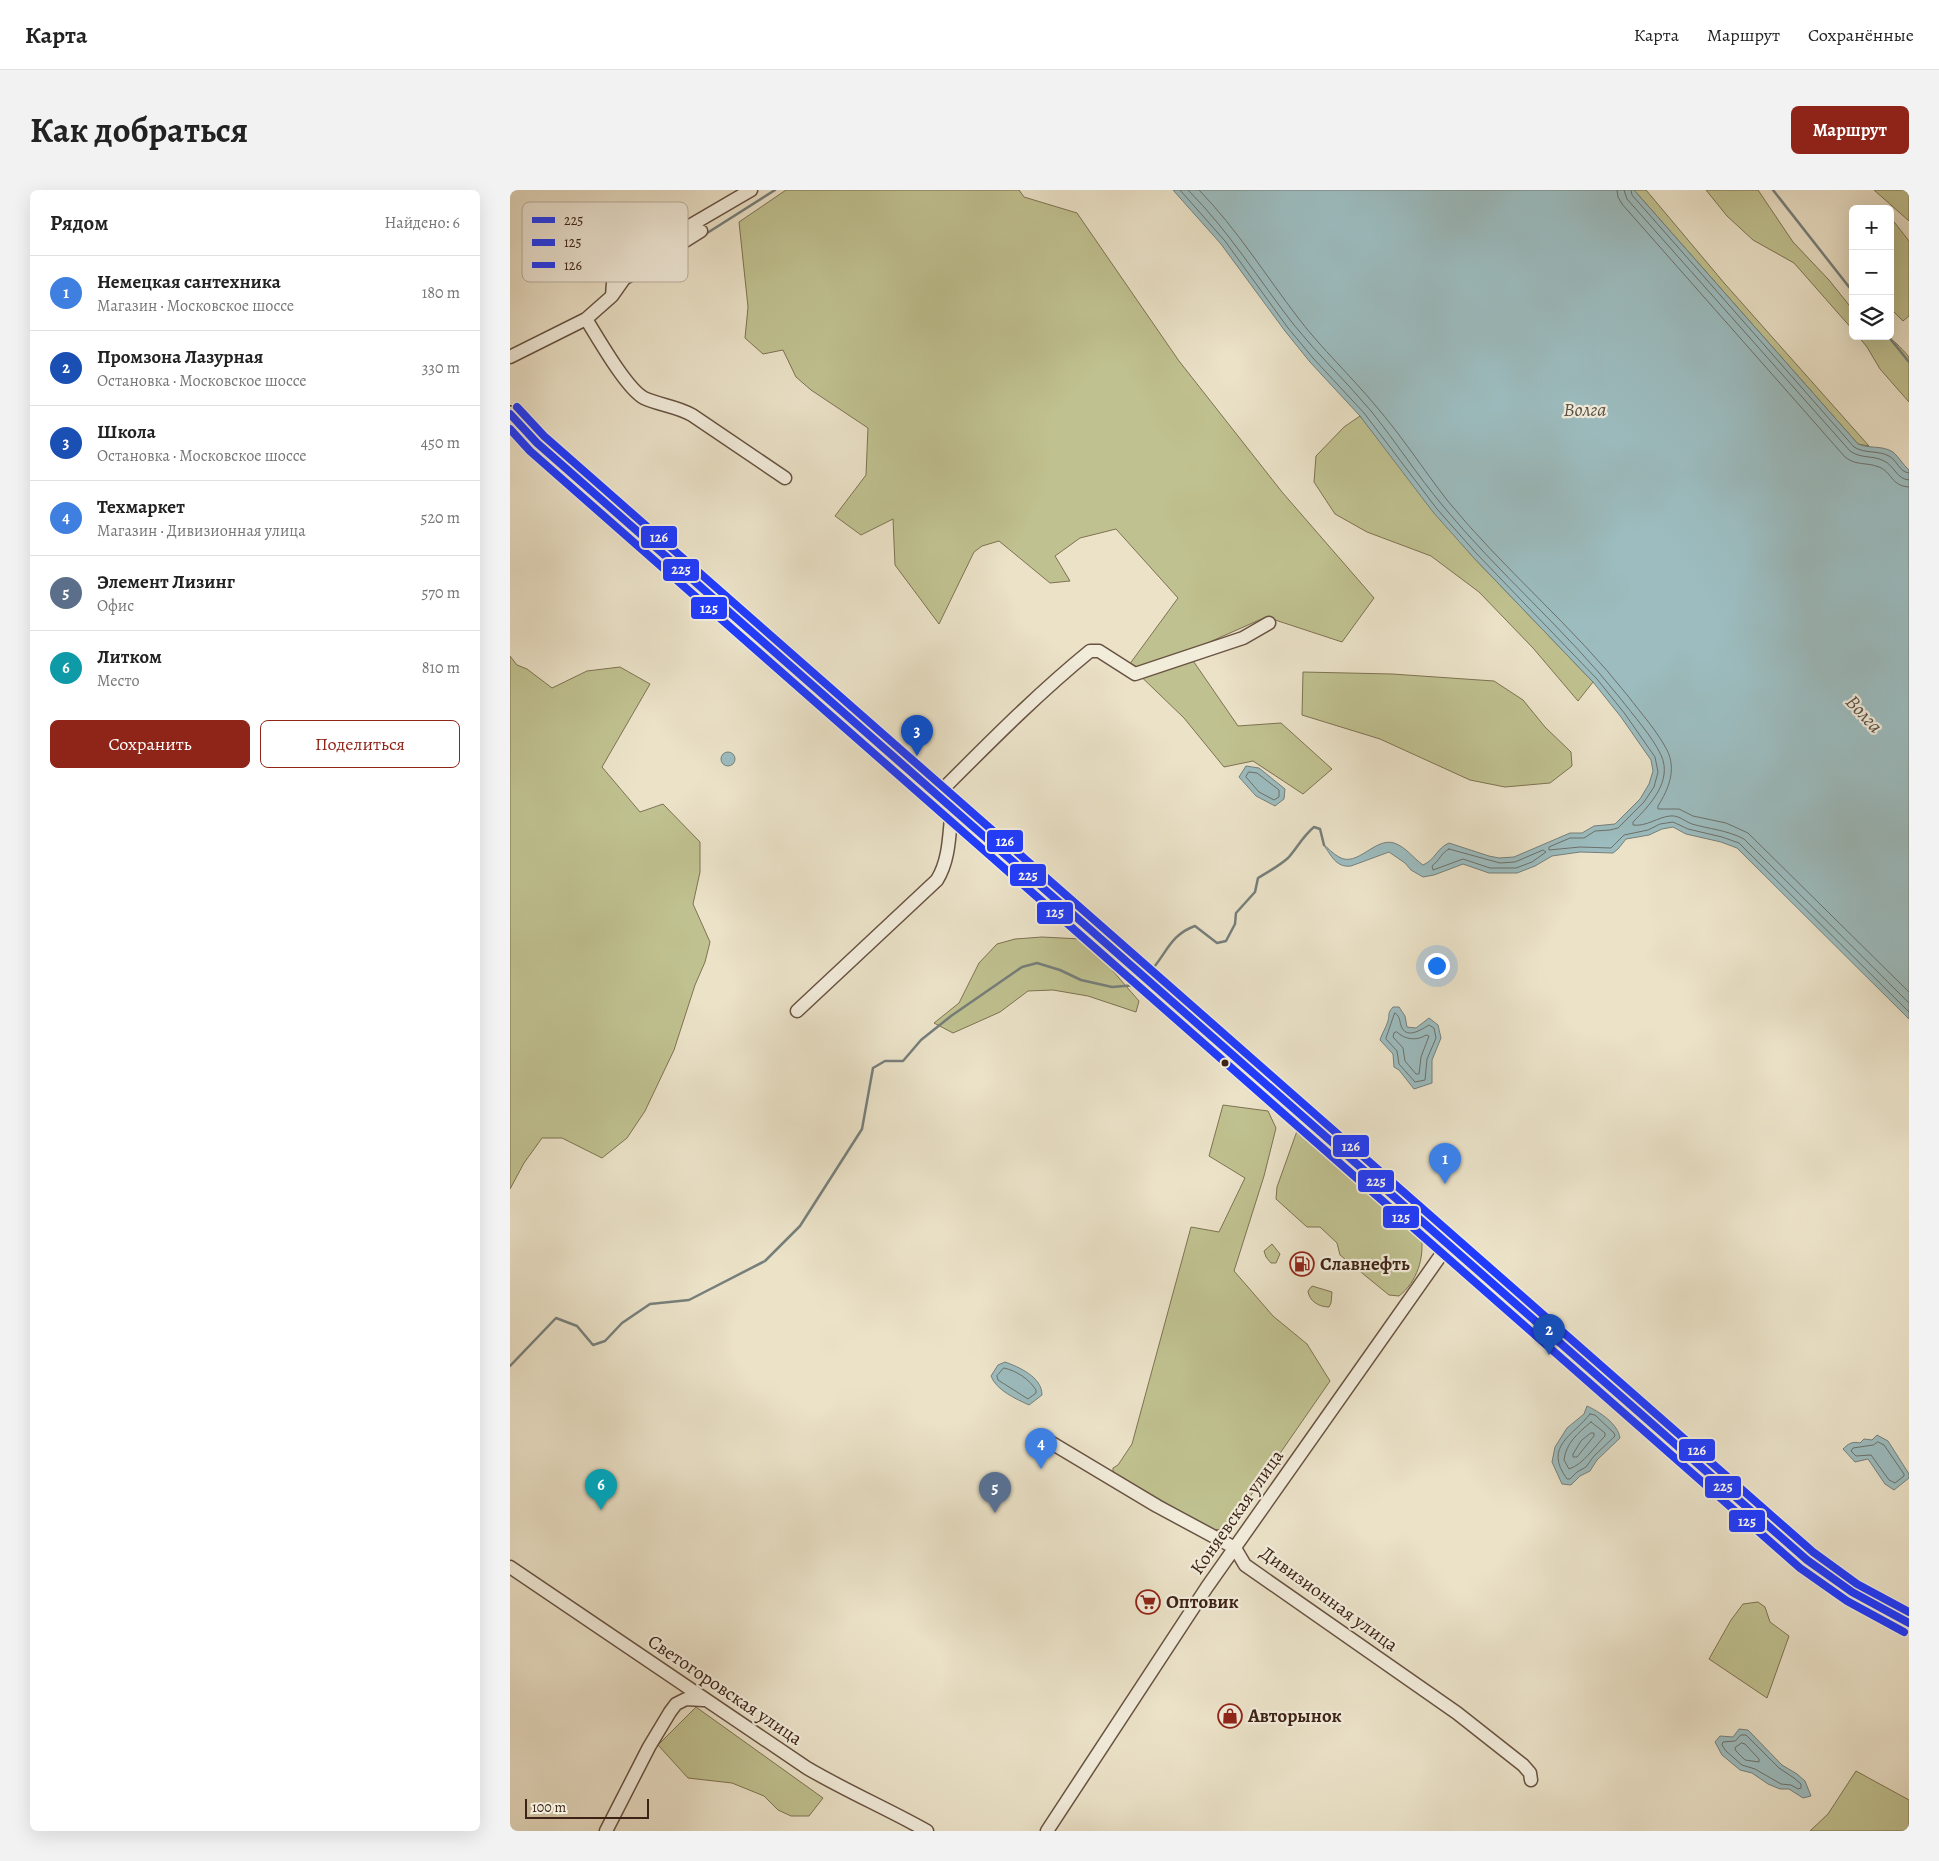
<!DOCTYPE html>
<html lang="ru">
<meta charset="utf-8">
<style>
body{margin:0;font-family:Alegreya,serif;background:#f2f2f2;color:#222}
.controls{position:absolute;right:15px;top:15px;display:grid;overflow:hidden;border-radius:8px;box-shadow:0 5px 20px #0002}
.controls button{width:45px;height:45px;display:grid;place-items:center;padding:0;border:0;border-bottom:1px solid #e0e0e0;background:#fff;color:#222;font:25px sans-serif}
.scale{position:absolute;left:15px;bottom:12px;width:124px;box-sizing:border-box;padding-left:5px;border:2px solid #3d2315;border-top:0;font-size:14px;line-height:18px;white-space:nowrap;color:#3d2315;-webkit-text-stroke:4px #f2ecdb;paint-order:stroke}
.you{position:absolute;left:926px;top:775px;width:18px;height:18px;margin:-12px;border:4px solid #fff;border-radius:50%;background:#1a73e8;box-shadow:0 0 0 8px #1a73e833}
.badge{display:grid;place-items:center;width:32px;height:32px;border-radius:50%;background:#8f2418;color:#fff;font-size:16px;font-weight:700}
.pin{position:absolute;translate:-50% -41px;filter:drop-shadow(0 1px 2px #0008)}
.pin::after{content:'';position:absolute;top:26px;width:18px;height:15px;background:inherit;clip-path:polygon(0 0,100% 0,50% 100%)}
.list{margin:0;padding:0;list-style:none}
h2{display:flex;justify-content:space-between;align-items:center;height:65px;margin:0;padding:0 20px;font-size:21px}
h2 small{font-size:16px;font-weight:400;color:#767676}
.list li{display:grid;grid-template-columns:32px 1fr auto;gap:15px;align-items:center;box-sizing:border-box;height:75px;padding:0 20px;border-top:1px solid #e0e0e0}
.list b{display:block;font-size:19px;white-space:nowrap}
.list p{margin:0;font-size:16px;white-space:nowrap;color:#767676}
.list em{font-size:16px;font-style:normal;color:#767676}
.actions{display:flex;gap:10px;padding:15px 20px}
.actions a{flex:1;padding:11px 0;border:1px solid #8f2418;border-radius:8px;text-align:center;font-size:18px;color:#8f2418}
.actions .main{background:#8f2418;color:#fff}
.icon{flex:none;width:28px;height:28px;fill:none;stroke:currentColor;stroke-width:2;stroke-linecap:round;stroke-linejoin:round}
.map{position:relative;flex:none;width:1399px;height:1641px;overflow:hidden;border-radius:8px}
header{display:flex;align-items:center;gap:30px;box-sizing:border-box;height:70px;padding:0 25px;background:#fff;border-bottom:1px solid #e0e0e0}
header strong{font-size:24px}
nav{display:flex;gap:28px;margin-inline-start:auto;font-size:18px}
.intro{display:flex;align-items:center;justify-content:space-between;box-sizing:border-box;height:120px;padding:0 30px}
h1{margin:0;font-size:35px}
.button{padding:12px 22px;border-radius:8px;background:#8f2418;color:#fff;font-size:18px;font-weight:700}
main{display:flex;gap:30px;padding:0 30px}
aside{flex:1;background:#fff;border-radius:8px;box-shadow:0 5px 20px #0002}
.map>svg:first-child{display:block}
.green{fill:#c0c190;stroke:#7e7252}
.water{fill:#9cbcbf;stroke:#767f7b}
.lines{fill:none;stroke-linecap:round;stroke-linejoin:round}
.shore{stroke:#6c706a;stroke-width:1}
.stream{stroke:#767f7b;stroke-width:2.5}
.minor-casing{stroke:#685342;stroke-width:15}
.major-casing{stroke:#3d2315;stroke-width:18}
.minor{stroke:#f2ecdb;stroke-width:12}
.major{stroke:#ebe2c8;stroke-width:15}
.bus-1-casing{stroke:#f2ecdb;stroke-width:11}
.bus-2-casing{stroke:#f2ecdb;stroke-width:11}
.bus-3-casing{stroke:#f2ecdb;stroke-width:11}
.bus-1{stroke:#1f3bff;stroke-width:8}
.bus-2{stroke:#1f3bff;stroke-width:8}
.bus-3{stroke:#1f3bff;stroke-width:8}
.bus-dot{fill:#3d2315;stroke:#f2ecdb;stroke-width:2}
.labels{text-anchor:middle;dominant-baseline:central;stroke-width:4.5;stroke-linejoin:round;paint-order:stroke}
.poi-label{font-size:19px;font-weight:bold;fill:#3d2315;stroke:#f2ecdb;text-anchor:start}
.street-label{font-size:19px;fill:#3d2315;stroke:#f2ecdb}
.water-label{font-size:20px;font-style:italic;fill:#5a5148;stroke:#f2ecdb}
.key{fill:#f2ecdb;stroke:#bcb0a0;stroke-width:1}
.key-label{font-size:14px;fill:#3d2315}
.line-badge{stroke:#f2ecdb;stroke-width:2}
.badge-label{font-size:14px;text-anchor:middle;font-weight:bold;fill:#fff}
</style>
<header>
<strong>Карта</strong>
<nav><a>Карта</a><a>Маршрут</a><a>Сохранённые</a></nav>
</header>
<div class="intro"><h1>Как добраться</h1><a class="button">Маршрут</a></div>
<main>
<aside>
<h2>Рядом<small>Найдено: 6</small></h2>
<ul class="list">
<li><span class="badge" style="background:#3f7fe0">1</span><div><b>Немецкая сантехника</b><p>Магазин · Московское шоссе</p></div><em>180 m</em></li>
<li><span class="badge" style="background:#1a4fb4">2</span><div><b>Промзона Лазурная</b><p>Остановка · Московское шоссе</p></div><em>330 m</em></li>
<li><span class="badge" style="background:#1a4fb4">3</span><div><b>Школа</b><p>Остановка · Московское шоссе</p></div><em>450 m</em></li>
<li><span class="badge" style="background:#3f7fe0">4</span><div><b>Техмаркет</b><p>Магазин · Дивизионная улица</p></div><em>520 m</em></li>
<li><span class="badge" style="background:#5c6f8a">5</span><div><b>Элемент Лизинг</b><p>Офис</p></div><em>570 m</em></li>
<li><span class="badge" style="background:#0f9aa8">6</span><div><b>Литком</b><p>Место</p></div><em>810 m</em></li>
</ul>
<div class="actions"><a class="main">Сохранить</a><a>Поделиться</a></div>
</aside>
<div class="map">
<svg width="1399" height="1641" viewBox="0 0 1399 1641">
<rect width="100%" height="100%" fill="#ebe2c8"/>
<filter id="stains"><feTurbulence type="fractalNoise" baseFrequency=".004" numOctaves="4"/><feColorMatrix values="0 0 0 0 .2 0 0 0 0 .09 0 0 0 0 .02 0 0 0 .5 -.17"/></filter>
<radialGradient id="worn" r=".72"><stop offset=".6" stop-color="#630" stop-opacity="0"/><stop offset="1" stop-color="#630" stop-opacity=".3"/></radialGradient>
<path class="green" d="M276 0H509L514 7 567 23 669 171 772 302 864 408 832 452 756 427 677 462 728 536 771 533 822 579 793 604 743 571 714 577 674 528 619 475 668 408 606 339 570 348 545 366 560 391 540 393 489 351 472 356 464 362 429 434 385 375 383 329 351 345 325 326 356 285 358 238 301 200 286 187 273 160 253 164 235 148 238 117 229 32Z
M1124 0H1136L1215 94 1359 256 1348 254Z
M1196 0H1248L1283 52 1319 90 1343 120V140L1284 73 1243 50 1217 26Z
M1364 0H1399V31Z
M1381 28 1399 51V126L1393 131 1380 118Z
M1348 146C1379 146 1379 144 1399 167V212L1370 179 1357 157Z
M850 226 963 367 1083 492 1068 511 1023 458 969 402 921 366 857 342 825 324 804 292 806 266 834 237Z
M0 466 7 475 17 479 42 498 77 481 110 477 140 494 92 577 130 622 153 614 190 652V682L183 714 200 752 195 772 185 795 164 860 135 921 117 948 92 968 52 948H32L14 973 0 999Z
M793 482 882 484 984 491 1013 510 1035 537 1061 562 1062 576 1040 593 995 597 960 590 870 549 792 525Z
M532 747 571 749 595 772 629 811 626 822 578 806 543 800 518 801 490 822 443 843 424 833 449 813 469 773 487 754 505 749Z
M713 915 758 921 766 938 754 986 724 1081 763 1126 797 1154 820 1191 726 1327 715 1339 702 1340 603 1282V1278L608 1275 622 1254 681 1037 709 1042 735 988 699 966Z
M787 941 911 1045C915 1067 907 1092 889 1106L879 1105 830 1065 827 1053 810 1037H797L766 1009 767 997Z
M762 1054 770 1064 766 1073H761L756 1067 754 1061Z
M802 1096 822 1102 821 1113 819 1117C809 1117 799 1111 798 1101Z
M1248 1412 1255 1417 1260 1432 1279 1446 1257 1508 1199 1469 1221 1430 1233 1414Z
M186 1517 313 1608 299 1626H281L268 1620 254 1606 222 1593 178 1588 148 1555Z
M1346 1581 1399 1610V1641H1300L1318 1624Z"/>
<path class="water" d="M663 0H1124L1348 254C1359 259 1372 255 1383 262 1389 267 1393 275 1399 280V829L1227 658 1211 652 1176 644 1163 637 1152 639 1139 645 1116 649 1108 659 1103 663 1070 662 1042 666 1025 676 1007 683H979L953 674 924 685 913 687 901 680 895 673 879 662 841 676C826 678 821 665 813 654 818 658 823 664 829 667 847 678 865 647 884 653 896 657 903 668 913 675 925 670 927 658 939 653L979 666 989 668 1004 667 1060 643H1072L1084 636 1105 634 1130 609 1139 594 1143 581 1141 570 1111 527 1083 492 963 367 923 322 850 226 800 172 775 141 711 54Z
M211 569a7 7 0 1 1 14 0a7 7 0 1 1-14 0Z
M736 576 749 578 775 599 774 609 765 616 746 606 729 587Z
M883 817H889L895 826 897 837 906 838 919 828 928 835 931 848 922 870V893L904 899 889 880 884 877 883 864 870 850C872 843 876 838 878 831 880 823 877 824 883 817Z
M495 1172C509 1177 532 1187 532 1205L519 1215C506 1209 486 1200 481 1186L488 1175Z
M1077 1216C1090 1222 1108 1234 1110 1248L1087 1270 1080 1281 1070 1286 1061 1295 1052 1294 1042 1272 1045 1257 1057 1238 1074 1224Z
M1367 1245 1378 1251 1399 1284V1288L1384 1300 1375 1294 1358 1269 1345 1272 1333 1259C1338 1254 1342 1251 1350 1253L1354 1249 1362 1250Z
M1229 1539 1238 1540 1272 1575 1287 1584 1295 1591 1301 1606 1293 1608 1279 1599H1270L1258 1594 1242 1583 1230 1580 1212 1565 1205 1552 1210 1546 1223 1547Z"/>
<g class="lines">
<path class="shore" d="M670 0 715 51 778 138 803 168 854 223 927 319 966 363 1087 489 1115 524 1145 567 1148 582 1144 597 1134 612 1108 638 1100 640 1085 641 1074 648H1060L1039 657V660L1070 657 1101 658 1114 645 1138 640 1150 634 1163 632 1178 639 1212 647 1229 653 1399 822
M678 0C719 41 749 90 784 135 808 165 836 191 861 221 886 252 907 285 933 316 988 383 1056 440 1110 508 1123 525 1142 546 1151 565 1163 591 1140 615 1123 632V635C1136 637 1148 627 1160 626 1169 625 1174 631 1182 634 1199 639 1217 640 1234 649L1399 813
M689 0C727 39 756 86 789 129 812 159 840 185 865 215 891 245 913 279 937 310 993 379 1063 436 1118 506 1131 523 1147 541 1157 560 1167 580 1158 600 1148 616V619H1169L1183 626 1216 633 1238 643 1399 802
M1107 0 1108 7 1112 14 1335 267C1346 276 1357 272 1369 277 1382 282 1381 296 1399 297
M1114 0 1117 9 1340 261C1351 269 1363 265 1374 271 1385 276 1386 289 1399 290
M1121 0 1122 5 1344 257C1355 264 1368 260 1379 266 1387 270 1389 282 1399 283
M739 582 747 583 769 600V607L764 610 749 602 736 587Z
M939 659 990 673 1005 672 1033 660 1036 662 1022 672 1006 678H980L953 669 923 680 922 676C929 671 932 662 939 659Z
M885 823C891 827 889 832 892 838 898 849 912 839 919 835L924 838 926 848 917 869 915 890 905 892 889 874 887 861 876 849Z
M887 842C895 850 907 851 916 845L919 846 911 867 909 884H906L895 871 893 858 883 847 884 843Z
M494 1178C507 1181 519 1189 526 1200V1203L518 1209 488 1190 487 1186Z
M1080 1224 1085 1225 1104 1243 1105 1246 1084 1266 1076 1277 1067 1282 1060 1289H1057C1033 1256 1063 1246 1080 1224Z
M1081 1232 1095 1243V1246C1084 1257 1074 1274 1059 1279L1054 1270C1056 1253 1068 1243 1081 1232Z
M1081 1243H1084V1246L1067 1267H1063V1264L1071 1251Z
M1368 1252 1374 1255 1394 1284V1286L1385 1293 1379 1290 1361 1265 1346 1266 1341 1261 1343 1258 1363 1255Z
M1231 1545H1236L1269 1578 1284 1588 1291 1594V1598L1288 1599 1281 1595 1271 1594 1245 1579 1232 1575 1216 1561 1212 1555 1213 1552 1225 1551Z
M1232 1553 1235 1554 1249 1569V1572L1235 1570 1226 1561 1225 1558Z"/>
<path class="stream" d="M1263 0 1343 102
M194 45 265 0
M1378 146 1399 172
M638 784C656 766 659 745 685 736L707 753 716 751 725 734 726 723 745 702 748 688C758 682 769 676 778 668 787 658 793 646 804 637L810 639 814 655
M0 1176 46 1128 67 1136 83 1155 95 1151 112 1133 140 1114 179 1110 255 1071 290 1036 352 939 363 878 375 871H393L411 850 441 826 512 777 527 773 550 780 571 790 602 797 626 795 630 791"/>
<g class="minor-casing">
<path id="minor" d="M102 106 114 89 191 41
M76 129C88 148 116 198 134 208 149 215 166 216 182 225L275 288
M0 167 76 129 102 106 104 80 241 0
M427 605C477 555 526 505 580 461H589L625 484 733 448 759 433
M287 821 427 690C440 669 439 643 442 618
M530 1246 647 1316 725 1358 735 1375 947 1523 1013 1575 1020 1583 1021 1590
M0 1377 297 1578C336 1601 378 1619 417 1641
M96 1641 139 1557 160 1522 166 1514 176 1509 193 1510
M537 1641 697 1397 938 1055"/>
</g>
<g class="major-casing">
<path id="major" d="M0 224 27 253 1297 1370 1342 1402 1399 1433"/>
</g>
<use href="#minor" class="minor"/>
<use href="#major" class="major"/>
<g class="bus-1-casing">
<path id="bus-1" d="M0 224 27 253 1297 1370 1342 1402 1399 1433"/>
</g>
<g class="bus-2-casing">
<path id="bus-2" d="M0 239 20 261 1290 1378 1337 1411 1394 1442"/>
</g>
<g class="bus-3-casing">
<path id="bus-3" d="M7 217 34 246 1303 1362 1347 1394 1399 1422"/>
</g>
<use href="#bus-1" class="bus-1"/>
<use href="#bus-2" class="bus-2"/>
<use href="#bus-3" class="bus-3"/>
</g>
<defs>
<g id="fuel-ring" transform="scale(1.25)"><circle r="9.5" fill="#f2ecdb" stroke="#8f2418" stroke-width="1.5"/><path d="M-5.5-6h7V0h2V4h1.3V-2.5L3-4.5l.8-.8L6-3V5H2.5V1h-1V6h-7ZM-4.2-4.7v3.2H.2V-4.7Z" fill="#8f2418"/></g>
<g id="supermarket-ring" transform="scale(1.25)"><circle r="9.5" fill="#f2ecdb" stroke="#8f2418" stroke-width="1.5"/><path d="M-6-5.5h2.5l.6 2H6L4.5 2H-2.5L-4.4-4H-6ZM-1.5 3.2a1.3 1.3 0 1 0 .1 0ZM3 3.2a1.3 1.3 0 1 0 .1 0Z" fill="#8f2418"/></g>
<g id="shop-ring" transform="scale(1.25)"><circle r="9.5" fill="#f2ecdb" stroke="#8f2418" stroke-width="1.5"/><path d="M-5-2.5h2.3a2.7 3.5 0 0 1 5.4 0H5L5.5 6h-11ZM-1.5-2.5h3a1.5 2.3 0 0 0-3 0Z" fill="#8f2418"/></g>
</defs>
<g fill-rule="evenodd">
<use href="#fuel-ring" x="792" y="1074"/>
<use href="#supermarket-ring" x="638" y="1412"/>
<use href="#shop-ring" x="720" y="1526"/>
</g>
<circle class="bus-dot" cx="715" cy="873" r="4.5"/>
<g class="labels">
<g class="poi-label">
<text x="810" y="1074">Славнефть</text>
<text x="656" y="1412">Оптовик</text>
<text x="738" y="1526">Авторынок</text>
</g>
<g class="street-label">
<text transform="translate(727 1322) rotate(-55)">Коняевская улица</text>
<text transform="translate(819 1409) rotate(36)">Дивизионная улица</text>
<text transform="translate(215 1500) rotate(34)">Светогоровская улица</text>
</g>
<g class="water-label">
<text x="1075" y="219">Волга</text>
<text transform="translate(1354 524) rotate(47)">Волга</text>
</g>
</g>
<rect x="12" y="12" width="166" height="80" rx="8" class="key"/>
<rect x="22" y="27" width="23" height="6" fill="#1f3bff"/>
<rect x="22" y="49" width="23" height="7" fill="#1f3bff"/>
<rect x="22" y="72" width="23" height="6" fill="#1f3bff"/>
<g class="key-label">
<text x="54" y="35">225</text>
<text x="54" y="57">125</text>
<text x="54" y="80">126</text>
</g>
<g class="line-badge">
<rect x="130" y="335" width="38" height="24" rx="5" fill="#1f3bff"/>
<rect x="152" y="368" width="38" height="24" rx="5" fill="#1f3bff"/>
<rect x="180" y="406" width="38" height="24" rx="5" fill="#1f3bff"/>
<rect x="476" y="639" width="38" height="24" rx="5" fill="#1f3bff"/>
<rect x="499" y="673" width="38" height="24" rx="5" fill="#1f3bff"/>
<rect x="526" y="711" width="38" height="24" rx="5" fill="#1f3bff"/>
<rect x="822" y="944" width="38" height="24" rx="5" fill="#1f3bff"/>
<rect x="847" y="979" width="38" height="24" rx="5" fill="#1f3bff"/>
<rect x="872" y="1015" width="38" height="24" rx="5" fill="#1f3bff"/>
<rect x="1168" y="1248" width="38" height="24" rx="5" fill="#1f3bff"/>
<rect x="1194" y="1285" width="38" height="24" rx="5" fill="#1f3bff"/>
<rect x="1218" y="1319" width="38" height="24" rx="5" fill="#1f3bff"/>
</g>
<g class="badge-label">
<text x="149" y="352">126</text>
<text x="171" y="384">225</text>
<text x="199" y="423">125</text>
<text x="495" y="656">126</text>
<text x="518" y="690">225</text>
<text x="545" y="727">125</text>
<text x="841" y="961">126</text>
<text x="866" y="996">225</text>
<text x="891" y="1032">125</text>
<text x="1187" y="1265">126</text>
<text x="1213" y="1301">225</text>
<text x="1237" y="1336">125</text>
</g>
<rect width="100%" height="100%" filter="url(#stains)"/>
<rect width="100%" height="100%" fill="url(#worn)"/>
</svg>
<div class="controls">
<button>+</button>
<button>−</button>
<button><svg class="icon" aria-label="layers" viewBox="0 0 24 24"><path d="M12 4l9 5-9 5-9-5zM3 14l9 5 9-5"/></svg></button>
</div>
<div class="scale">100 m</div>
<div class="you"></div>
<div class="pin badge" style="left:935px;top:994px;background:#3f7fe0">1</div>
<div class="pin badge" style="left:1039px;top:1165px;background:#1a4fb4">2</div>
<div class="pin badge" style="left:407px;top:566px;background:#1a4fb4">3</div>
<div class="pin badge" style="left:531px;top:1279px;background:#3f7fe0">4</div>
<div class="pin badge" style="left:485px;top:1323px;background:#5c6f8a">5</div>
<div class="pin badge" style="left:91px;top:1320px;background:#0f9aa8">6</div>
</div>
</main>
